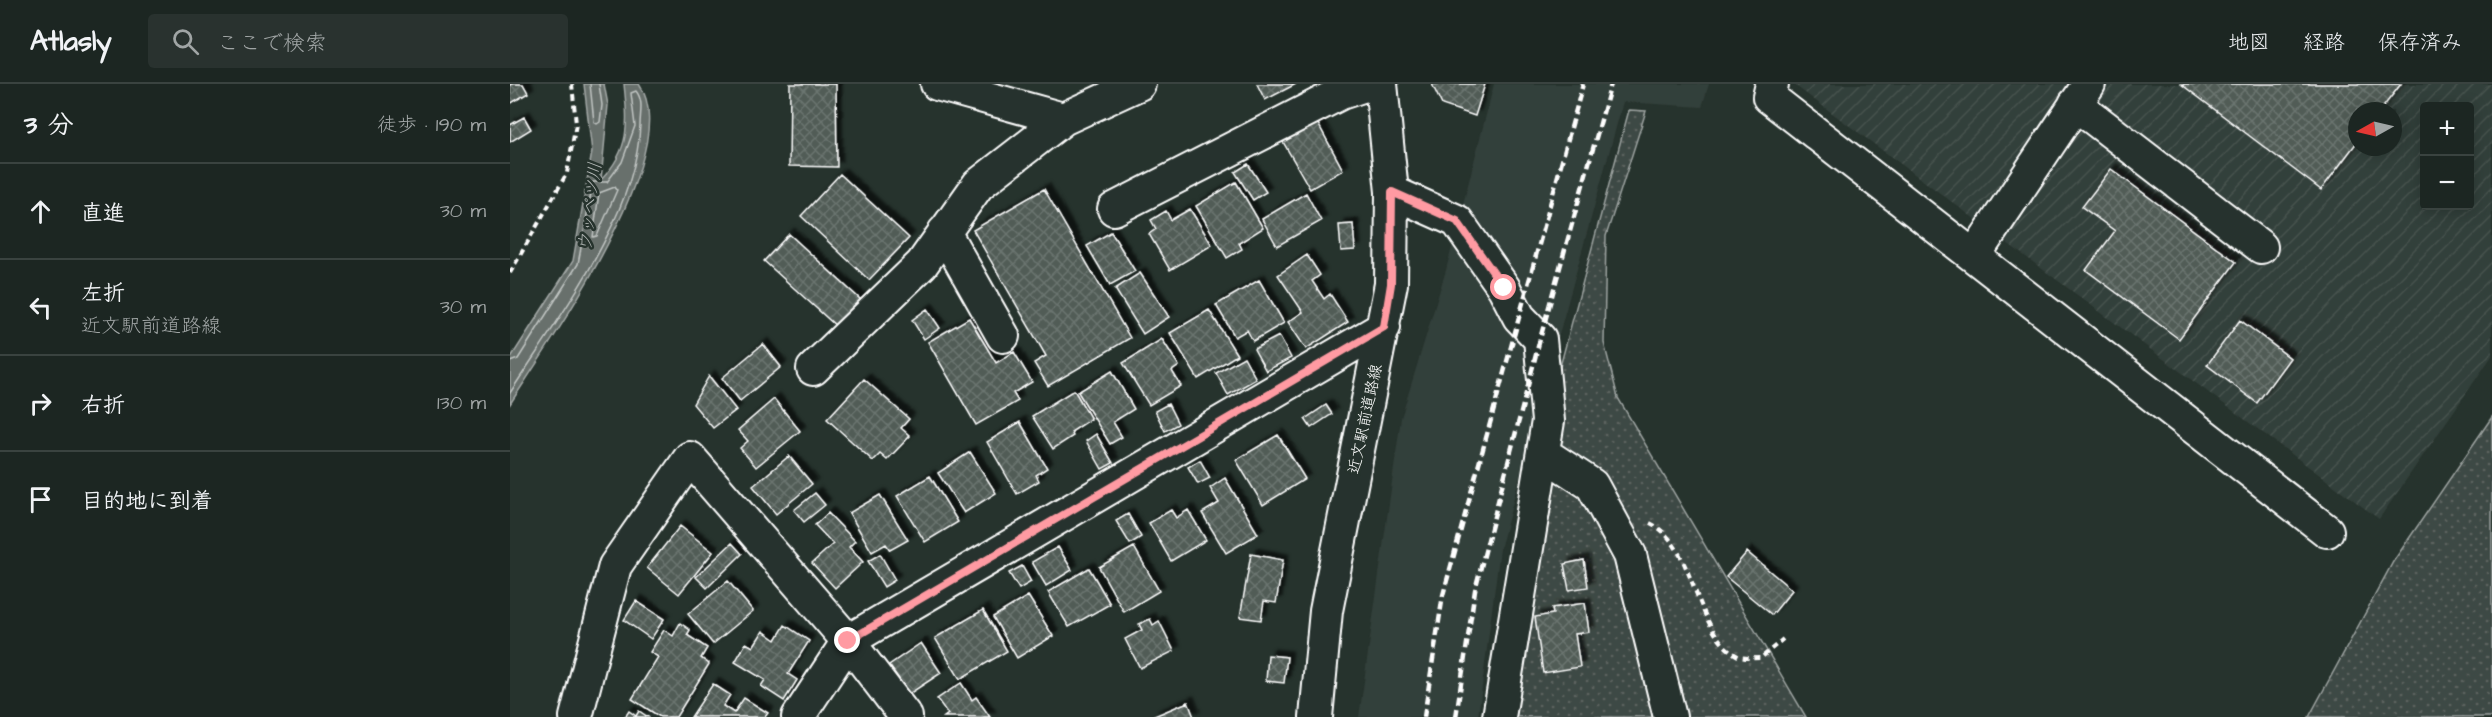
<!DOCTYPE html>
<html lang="ja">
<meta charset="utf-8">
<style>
body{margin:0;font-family:"Architects Daughter","Klee One",sans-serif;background:#29322f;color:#f1f3f6}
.controls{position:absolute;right:18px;top:18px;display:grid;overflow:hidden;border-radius:6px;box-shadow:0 3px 15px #0003}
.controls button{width:54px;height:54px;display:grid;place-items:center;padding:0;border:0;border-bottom:2px solid #3a4340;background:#1c2622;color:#f1f3f6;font:30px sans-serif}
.compass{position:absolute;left:1838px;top:18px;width:54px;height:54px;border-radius:50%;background:#1c2622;box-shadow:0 3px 15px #0003;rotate:262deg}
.stop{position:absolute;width:18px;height:18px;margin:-14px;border:4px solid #ff9aa2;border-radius:50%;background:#fff}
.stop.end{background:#ff9aa2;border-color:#fff;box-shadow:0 2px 6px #0008}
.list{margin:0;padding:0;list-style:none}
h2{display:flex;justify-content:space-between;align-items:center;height:78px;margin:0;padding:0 24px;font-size:26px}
h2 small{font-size:20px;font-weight:400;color:#a0a5a5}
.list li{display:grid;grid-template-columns:39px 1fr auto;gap:18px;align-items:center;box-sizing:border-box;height:96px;padding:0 24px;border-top:2px solid #3a4340}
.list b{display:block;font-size:22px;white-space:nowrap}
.list p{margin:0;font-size:20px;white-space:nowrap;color:#a0a5a5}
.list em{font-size:20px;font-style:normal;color:#a0a5a5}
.icon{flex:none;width:33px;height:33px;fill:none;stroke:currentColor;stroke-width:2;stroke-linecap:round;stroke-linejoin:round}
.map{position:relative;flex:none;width:1982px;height:633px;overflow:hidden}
header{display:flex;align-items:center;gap:36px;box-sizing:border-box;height:84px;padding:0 30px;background:#1c2622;border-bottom:2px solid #3a4340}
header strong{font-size:28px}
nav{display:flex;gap:33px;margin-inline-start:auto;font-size:21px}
.search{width:420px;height:54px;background:#29322f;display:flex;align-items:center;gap:15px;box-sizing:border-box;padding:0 21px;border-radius:6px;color:#a0a5a5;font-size:22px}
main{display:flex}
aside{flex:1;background:#1c2622}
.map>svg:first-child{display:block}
.built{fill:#333f3a}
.industrial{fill:url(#industrial-furrows);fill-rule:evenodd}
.grass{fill:url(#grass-dots);stroke:#9ea4a2;stroke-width:1.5}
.water{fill:#67706c;stroke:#a4a9a7;stroke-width:1.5}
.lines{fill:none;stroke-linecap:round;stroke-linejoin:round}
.shore{stroke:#c2c6c4;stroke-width:1.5}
.building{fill:url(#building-cross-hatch);stroke:#fff;stroke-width:1.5;filter:url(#shadow)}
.minor-casing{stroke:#fff;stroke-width:36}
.path{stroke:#fff;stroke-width:4;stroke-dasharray:6 4.5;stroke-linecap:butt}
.minor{stroke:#26332d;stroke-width:32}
.rail{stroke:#fff;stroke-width:4.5;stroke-dasharray:9 4.5;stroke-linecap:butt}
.route{stroke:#ff9aa2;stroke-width:8}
.labels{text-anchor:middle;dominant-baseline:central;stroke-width:5;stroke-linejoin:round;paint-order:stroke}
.street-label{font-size:16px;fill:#fff;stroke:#26332d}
.water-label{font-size:18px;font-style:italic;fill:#b3b8b6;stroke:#26332d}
</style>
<header>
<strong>Atlasly</strong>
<div class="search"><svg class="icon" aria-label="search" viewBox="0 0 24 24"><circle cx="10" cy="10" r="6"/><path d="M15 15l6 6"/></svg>ここで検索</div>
<nav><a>地図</a><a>経路</a><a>保存済み</a></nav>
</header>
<main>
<aside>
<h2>3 分<small>徒歩 · 190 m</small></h2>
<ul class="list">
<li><svg class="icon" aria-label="ahead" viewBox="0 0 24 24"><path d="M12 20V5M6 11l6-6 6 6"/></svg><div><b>直進</b></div><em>30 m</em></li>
<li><svg class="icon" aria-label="left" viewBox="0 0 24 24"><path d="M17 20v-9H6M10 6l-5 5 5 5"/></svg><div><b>左折</b><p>近文駅前道路線</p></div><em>30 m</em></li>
<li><svg class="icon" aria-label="right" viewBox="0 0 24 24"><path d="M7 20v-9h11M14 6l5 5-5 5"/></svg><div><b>右折</b></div><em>130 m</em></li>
<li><svg class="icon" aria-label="arrive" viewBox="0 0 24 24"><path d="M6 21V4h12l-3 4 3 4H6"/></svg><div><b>目的地に到着</b></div></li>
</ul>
</aside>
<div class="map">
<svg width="1982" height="633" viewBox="0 0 1982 633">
<defs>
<pattern id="industrial-furrows" width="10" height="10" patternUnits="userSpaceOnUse" patternTransform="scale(1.5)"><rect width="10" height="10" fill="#333f3a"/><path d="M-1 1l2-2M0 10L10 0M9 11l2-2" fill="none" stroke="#47524e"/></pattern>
<pattern id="grass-dots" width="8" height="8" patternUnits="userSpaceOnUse" patternTransform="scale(1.5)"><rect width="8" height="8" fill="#3e4944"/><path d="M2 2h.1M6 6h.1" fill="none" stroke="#5b6460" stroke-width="1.8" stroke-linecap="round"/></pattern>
<pattern id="building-cross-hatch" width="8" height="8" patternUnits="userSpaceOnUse" patternTransform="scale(1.5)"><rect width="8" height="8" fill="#515c57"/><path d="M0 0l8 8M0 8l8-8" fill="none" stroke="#6b7470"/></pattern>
<filter id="shadow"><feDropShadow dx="5.5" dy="-5.5" stdDeviation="1.5" flood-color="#0009"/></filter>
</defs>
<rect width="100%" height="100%" fill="#26332d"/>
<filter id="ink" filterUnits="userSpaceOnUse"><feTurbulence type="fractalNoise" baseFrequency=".0167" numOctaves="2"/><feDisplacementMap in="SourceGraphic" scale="12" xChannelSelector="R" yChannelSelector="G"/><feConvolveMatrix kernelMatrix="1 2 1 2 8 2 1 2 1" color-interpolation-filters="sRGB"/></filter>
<g filter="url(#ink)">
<path class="built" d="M984 0H1199L1192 23 1113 18 990 465 968 633H849L891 334 936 186Z"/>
<path class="industrial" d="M1283 0H1982V272L1869 435ZM1914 22H1960V122H1914ZM1847 27H1883V63H1847Z"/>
<path class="grass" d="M1119 26 1136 27 1096 152 1094 259 1108 314 1296 633H978L1001 465Z
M1982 333V633H1799L1883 478Z"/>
<path class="water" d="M74 0H94L98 21 91 96C121 65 118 39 114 0H129C176 66 38 261 0 320V275L63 177 82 68Z"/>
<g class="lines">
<path class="shore" d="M80 0 84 38 87 40 90 38 92 21 89 0
M105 103 107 106 87 152 83 153 89 109Z
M0 278 8 275 68 180 83 98H97L112 78 125 42 121 9 126 7C134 17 130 29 130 41 127 131 48 234 0 309"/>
</g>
<path class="building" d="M0 0H13L18 9 0 20Z
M280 0H326L327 83 279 82Z
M747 0H786L755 16Z
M922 0H975L965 32 932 21Z
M1671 0H1891L1870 27H1847V58L1811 106Z
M14 33 21 45 0 58V41Z
M806 36 833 86 800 105 772 56Z
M738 80 756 108 743 116 725 88Z
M1601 85 1726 178 1669 255 1576 186 1605 147 1572 123Z
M330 90 399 154 359 196 291 132Z
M726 98 753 144 729 159 732 165 717 174 686 122Z
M534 105 620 254 538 302 524 279 536 272 463 146Z
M796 109 811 137 767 162 752 135Z
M680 125 702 161 660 186 639 150 646 145 641 136 656 127 661 136Z
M843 140 845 166 831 167 829 141Z
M601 148 625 187 600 201 577 162Z
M279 150 351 216 327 243 254 177Z
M797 171 810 191 802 197 814 215 820 210 838 238 796 265 778 238 793 228 768 191Z
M630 189 659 233 633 250 605 205Z
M749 196 774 239 743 257 737 246 725 253 706 221Z
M417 225 430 244 414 255 402 236Z
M699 226 727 271 688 295 660 249Z
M459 234 486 279 504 268 522 298 503 309 508 317 466 341 418 258Z
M1730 236 1780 274 1747 319 1697 281Z
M769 252 781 274 756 287 744 265Z
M652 255 669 282 662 287 671 302 639 321 613 279Z
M253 260 271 283 230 317 212 294Z
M734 273 746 295 718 311 706 289Z
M602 287 624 325 603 338 612 353 600 360 568 308Z
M199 292 226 326 203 344 183 320Z
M354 295 399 335 391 344 400 352 377 376 370 370 363 377 317 335Z
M564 306 581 335 561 348 563 352 543 365 522 332Z
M264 315 290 347 246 383 230 364 238 357 228 346Z
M658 320 668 340 655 347 645 327Z
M816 321 822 330 801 344 795 335Z
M510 338 537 384 526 391 529 397 507 410 477 358Z
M586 350 603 379 592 385 576 357Z
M768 351 795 395 753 421 726 376Z
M460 368 486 409 454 429 428 389Z
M279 372 302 400 266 430 243 402Z
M690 376 700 394 688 400 678 383Z
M420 392 448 438 415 458 387 412Z
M715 394 748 450 716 469 692 429 709 419 700 404Z
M305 409 315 421 294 438 284 426Z
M370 411 398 456 380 466 376 460 362 468 339 429Z
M661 426 666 434 678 426 696 456 661 477 639 439Z
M318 429 345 457 339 463 353 478 325 504 302 479 323 460 305 441Z
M618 430 631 453 620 460 606 437Z
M170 442 203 468 169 510 137 484Z
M222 459 232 470 197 504 186 493Z
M548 463 562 486 536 502 522 478Z
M624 463 649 507 614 528 589 483Z
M1237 468 1282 506 1262 531 1216 493Z
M370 470 385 496 374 503 358 477Z
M741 470 773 476 766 519 754 517 751 536 730 533Z
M1074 476 1078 503 1059 506 1054 480Z
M512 482 521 498 509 505 499 489Z
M579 484 600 520 559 543 538 508Z
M218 497 243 527 203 560 178 530Z
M518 512 543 552 507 574 483 533Z
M126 517 154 535 141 555 114 536Z
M1075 519 1079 548 1065 550 1070 583 1033 589 1025 533 1043 530 1042 524Z
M473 526 497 567 450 595 425 554Z
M640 535 643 541 649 537 664 567 630 584 615 555 632 546 629 540Z
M170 539 180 546 177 551 197 564 191 574 199 580 166 633H150L122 615 148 573 140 568 154 546 163 552Z
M275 541 299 557 278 590 287 596 274 617 251 602 255 596 225 578 236 559 243 563 253 547 266 556Z
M411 559 431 589 399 610 379 581Z
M758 571 777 573 774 599 756 597Z
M451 599 462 616 466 613 480 633H434L438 630 427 615Z
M203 600 220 611 213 622 224 629 234 614 258 629 255 633H181Z
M678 618 684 633H642Z
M119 627 126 632 129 627 138 633H115Z"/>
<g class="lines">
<g class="minor-casing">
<path id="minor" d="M427 0 553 35 629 0
M1262 0 1259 13 1817 447
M1565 20 1751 163
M882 108 947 137 994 204 1009 233 1030 255 1038 337 989 633
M604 125 831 9 858 0
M434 148 493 252
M1464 172 1579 0
M303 285 412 180 468 101 553 35
M1033 369 1082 401 1120 471 1160 633
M66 633 105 482 180 374 338 557 396 633
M288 633 338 557 874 243
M806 633 816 527 881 200 882 108 871 0"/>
</g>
<path class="path" d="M0 189 57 89 66 40 62 0
M1140 439C1186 461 1183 547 1228 572 1234 575 1244 574 1251 574L1273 555"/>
<use href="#minor" class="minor"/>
<path class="rail" d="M914 633 933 511 1073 0
M946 633 965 506 1030 255 1101 0"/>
</g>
</g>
<g class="lines" filter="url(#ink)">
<path class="route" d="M338 557 874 243 881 200 882 108 947 137 994 204"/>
</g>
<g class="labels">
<g class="street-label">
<text transform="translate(855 335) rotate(-78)">近文駅前道路線</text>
</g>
<g class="water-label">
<text transform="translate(80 123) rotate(-83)">ウッペツ川</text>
</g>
</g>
</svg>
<div class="controls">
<button>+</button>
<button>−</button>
</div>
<svg class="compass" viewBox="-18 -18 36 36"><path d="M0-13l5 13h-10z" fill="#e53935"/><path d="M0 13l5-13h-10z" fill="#a0a5a5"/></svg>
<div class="stop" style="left:994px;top:204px"></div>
<div class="stop end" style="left:338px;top:557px"></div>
</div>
</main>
